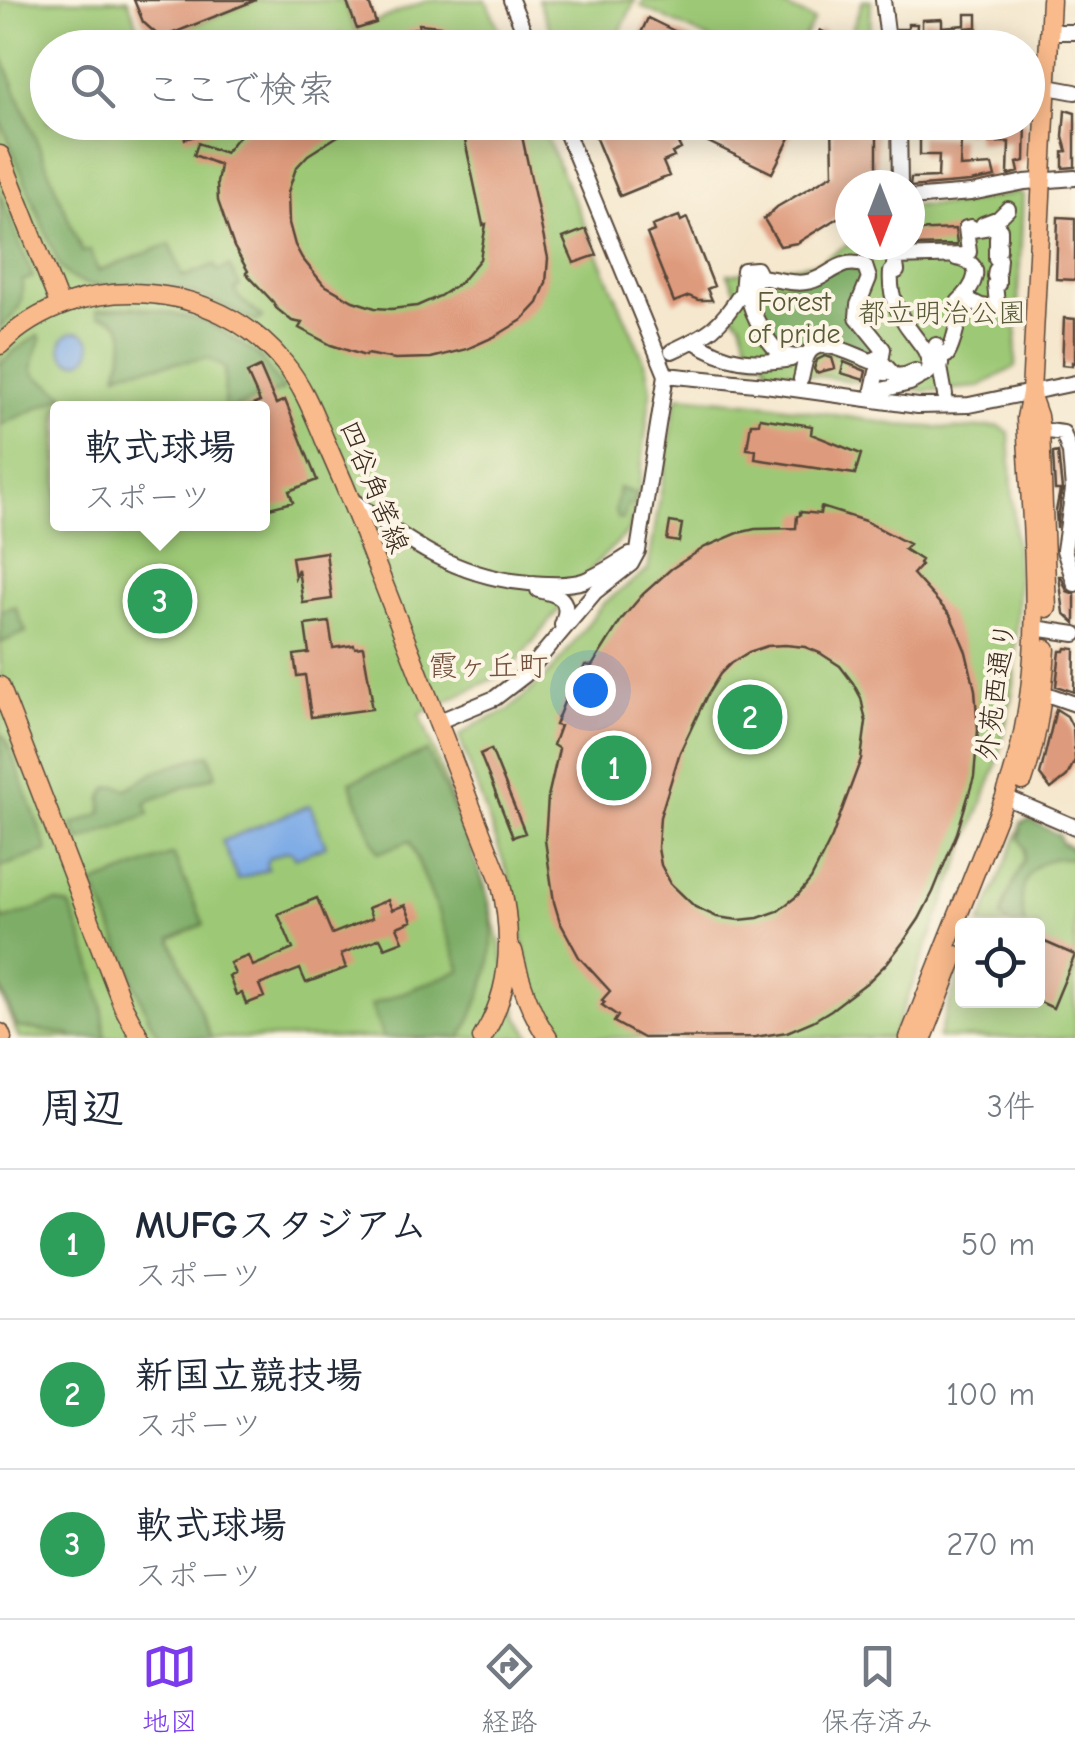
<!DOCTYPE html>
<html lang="ja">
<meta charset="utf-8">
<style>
body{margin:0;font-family:"Comic Neue","Klee One",sans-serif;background:#f2f2f3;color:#1f2937}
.controls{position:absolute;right:30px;bottom:30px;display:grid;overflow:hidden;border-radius:10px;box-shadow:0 5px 25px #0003}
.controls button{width:90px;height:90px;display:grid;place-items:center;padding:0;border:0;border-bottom:2px solid #e0e1e3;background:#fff;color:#1f2937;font:50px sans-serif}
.compass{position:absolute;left:835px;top:170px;width:90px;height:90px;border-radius:50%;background:#fff;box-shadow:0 5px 25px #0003;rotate:180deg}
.you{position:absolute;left:590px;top:690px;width:35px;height:35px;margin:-25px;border:8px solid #fff;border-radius:50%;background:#1a73e8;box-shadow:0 0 0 15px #1a73e833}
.badge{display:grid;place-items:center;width:65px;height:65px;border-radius:50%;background:#7c3aed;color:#fff;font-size:32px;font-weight:700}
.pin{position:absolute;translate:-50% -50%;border:5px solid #fff;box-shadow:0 2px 10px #0006}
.popup{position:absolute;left:50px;top:401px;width:220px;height:130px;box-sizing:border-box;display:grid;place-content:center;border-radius:10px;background:#fff;filter:drop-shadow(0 2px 8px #0005);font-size:32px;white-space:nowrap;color:#747a83}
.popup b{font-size:38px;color:#1f2937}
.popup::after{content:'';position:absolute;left:50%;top:100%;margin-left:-20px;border:20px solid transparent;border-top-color:#fff}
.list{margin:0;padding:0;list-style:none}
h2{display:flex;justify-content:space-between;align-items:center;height:130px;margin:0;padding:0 40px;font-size:42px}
h2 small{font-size:32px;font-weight:400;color:#747a83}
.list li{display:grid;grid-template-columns:65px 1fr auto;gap:30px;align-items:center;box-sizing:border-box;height:150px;padding:0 40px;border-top:2px solid #e0e1e3}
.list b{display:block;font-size:38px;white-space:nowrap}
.list p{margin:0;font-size:32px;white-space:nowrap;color:#747a83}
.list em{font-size:32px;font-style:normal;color:#747a83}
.icon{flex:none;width:55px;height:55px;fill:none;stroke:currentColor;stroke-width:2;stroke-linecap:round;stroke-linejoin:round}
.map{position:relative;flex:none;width:1075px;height:1038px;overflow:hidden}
.search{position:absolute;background:#fff;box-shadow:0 5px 25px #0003;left:30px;right:30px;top:30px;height:110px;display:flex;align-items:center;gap:25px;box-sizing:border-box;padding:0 35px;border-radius:55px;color:#747a83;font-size:38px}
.sheet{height:580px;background:#fff}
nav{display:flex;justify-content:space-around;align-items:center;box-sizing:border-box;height:140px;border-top:2px solid #e0e1e3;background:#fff;font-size:28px;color:#747a83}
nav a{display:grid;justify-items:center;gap:5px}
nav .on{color:#7c3aed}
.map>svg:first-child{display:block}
.green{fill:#9dc976;stroke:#6c7a4a;stroke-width:2.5;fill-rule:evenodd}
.forest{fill:#7ead67;stroke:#5c6c42;stroke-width:2.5}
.water{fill:#7caae6;stroke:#5c6a82;stroke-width:2.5}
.building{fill:#de9a7c;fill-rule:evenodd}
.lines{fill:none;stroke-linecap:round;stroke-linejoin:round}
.minor-casing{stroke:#574639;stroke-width:18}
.major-casing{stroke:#574639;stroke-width:21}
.minor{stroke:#fff;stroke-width:14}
.major{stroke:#fabb8c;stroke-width:18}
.labels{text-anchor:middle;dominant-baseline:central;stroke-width:8;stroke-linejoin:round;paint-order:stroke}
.park-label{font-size:28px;fill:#585a38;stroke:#fcf5e5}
.street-label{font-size:28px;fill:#3b2a1e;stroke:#fcf5e5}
.neighbourhood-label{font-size:30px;fill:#74513f;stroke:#fcf5e5}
</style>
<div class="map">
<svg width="1075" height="1038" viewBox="0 0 1075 1038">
<rect width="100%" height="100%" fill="#fcf5e5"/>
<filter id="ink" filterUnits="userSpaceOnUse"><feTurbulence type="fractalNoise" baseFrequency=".01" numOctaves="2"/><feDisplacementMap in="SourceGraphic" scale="20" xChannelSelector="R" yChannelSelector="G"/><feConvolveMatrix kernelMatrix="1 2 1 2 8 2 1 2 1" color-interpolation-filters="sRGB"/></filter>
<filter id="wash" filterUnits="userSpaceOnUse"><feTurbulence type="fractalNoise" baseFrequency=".0048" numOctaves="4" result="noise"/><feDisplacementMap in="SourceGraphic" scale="40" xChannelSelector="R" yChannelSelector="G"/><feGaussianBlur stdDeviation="2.25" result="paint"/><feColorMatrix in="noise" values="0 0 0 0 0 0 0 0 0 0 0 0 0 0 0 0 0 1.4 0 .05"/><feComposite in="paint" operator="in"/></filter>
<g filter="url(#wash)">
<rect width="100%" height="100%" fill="#f5e8cf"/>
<path class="green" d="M0 0H128L145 45 257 0H343L355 30 428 0H486L507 47H313L342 34 308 48H48V122L540 123 647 367 651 389 639 490 629 531 596 563 519 659 499 676 420 714 485 886 518 1016 532 1038H19L0 993ZM58 408H262V524H58Z
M538 0H635L620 32 586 47 558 48Z
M644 0H771L814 20 799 47H725L641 6Z
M863 0H871L870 36 849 38Z
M1019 192 1023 196 1015 367 978 387 926 391 768 369 764 360H749L750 354H755L753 349 749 348 741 322 732 313 739 297 728 274 817 263 850 243V245H910V206L961 204Z
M680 396 767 404 899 425 960 429 999 426 1009 433 1018 589 1014 684 997 764 892 1038H560L552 1029 536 1000 509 877 459 736 477 724 509 710 551 672 603 604 648 570 676 401Z
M1022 824 1075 849V1038H938L962 966V1001H1038V926L980 925Z"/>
<path class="forest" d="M0 51 82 252 90 250 98 271 170 244 183 277 214 265 218 271 229 266 240 286 235 290 239 298 262 317 256 322C228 307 200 293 169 286 132 278 83 301 59 265L0 119Z
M0 193 33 277 22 281C23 306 19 312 0 327Z
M846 265 866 274 853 311 879 348 873 358 809 348 787 354 765 331 753 286 759 280 782 284Z
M131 307 156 310 208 322 258 355 283 390 231 408H224L225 368 208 358 127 370 117 374C124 351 134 318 99 316L97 310Z
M39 335 41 340C21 386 40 371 65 396L0 425V365L13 352Z
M619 488 637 494 635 501 628 505 623 519H618L615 512Z
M15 606 26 632 0 643V611Z
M0 732 7 741 48 851 0 867Z
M427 751C449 800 488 873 492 926 495 965 479 1005 461 1038H383L371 1005 461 970 410 841 378 853 350 782Z
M209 754 216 775 146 802 149 814 80 841 72 825 102 813V797L107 788 117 786 127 789 159 770Z
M1030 820 1059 835 1061 843 1075 850V859C1029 852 1015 886 1025 924L1011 925 1001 918 1005 902 1024 860 1025 849 1020 839 1021 823Z
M173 854 204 924 171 939 211 1038H161L150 1021 94 884Z
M56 902 70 906C87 950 104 990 105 1038H71V1035L17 1027 0 986V911L4 920Z"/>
<path class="water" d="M61 347a15 15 0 1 1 30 0a15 15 0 1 1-30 0Z
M310 805 326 846 295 858 293 853 287 851 269 858 266 864 268 869 238 880 222 841Z"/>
<g id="blocks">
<path class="building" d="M134 0H256L161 38 143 22Z
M346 0H368L376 23 357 29Z
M965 14H977V27L965 28 966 48H944L943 27 965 25Z
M648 18 709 48H634Z
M942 19V30L922 31V20Z
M419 24 440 26 491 48H378L405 31 419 27Z
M908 24H917L916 40H905V44H899L897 29H908Z
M820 30 838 39 833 48H811Z
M1065 110 1075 113V167L1063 168V152L1067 151 1063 137Z
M181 122H215L217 130 185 139Z
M255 122H360L308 155 296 168 288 192 289 223 295 245 302 258 323 284 353 301 375 308 391 309 417 306 440 296 461 282 480 259 486 224 483 225 461 122H519L548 258 546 283 538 303 522 320 496 336 467 349 431 358 395 359 366 354 365 356 331 345 299 328 302 323 292 321 276 308 273 302 246 273 248 271 234 247 218 201 217 183 220 165 194 155 198 143 225 153 236 139Z
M589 122H674L682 142 678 143 681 149 672 153 674 157 663 162 669 176 620 196Z
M698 122H798L772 173 692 134Z
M832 122H877V185H850V210L797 243 780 246 764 219 777 207 833 174Z
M1026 122 1025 161 1017 163 1019 172 1008 175 1009 142 977 143 976 130 990 123Z
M920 136 961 139 960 167 992 165 995 177 970 182 910 187 911 178 938 177 939 155H920Z
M679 216 681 221 687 218 714 286 707 289 712 300H698L689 296 674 302 647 234 654 231 652 226Z
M1058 217 1075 218V280L1056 279Z
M586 229 597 255 574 263 563 238Z
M955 229 957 245 908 246 910 245V231Z
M864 245H889L890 248 884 257 874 260 867 256Z
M1064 318 1075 319V363L1072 362V366L1062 365Z
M825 356 832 358 835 368 816 373 814 369 817 360Z
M844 362 866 371 864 380 841 373Z
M260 367 276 404 285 400 317 480 289 491 293 502 262 510V408H245L260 402 247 373Z
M760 418 812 426 811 434 861 454 855 474 755 459 756 450 747 449 751 423H759Z
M1058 452 1062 490 1057 528 1056 511 1060 490H1055L1053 453Z
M821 507 865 521 909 544 904 549 921 560 919 563 921 565 913 574 950 615 959 635 966 652 975 690 978 730 974 777 957 833 933 892 919 919 904 941 887 963 869 981 831 1010 813 1021 787 1032 755 1037 643 1038 614 1022 618 1016 602 1005 605 1002 602 1000 610 991 579 957 560 922 554 902 545 840 548 797 559 749 553 745 560 726 555 725 572 682 577 683 585 665 592 666 621 620 643 594 671 569 705 547 738 533 755 529 796 528 797 516 800 515V512L820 514ZM785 645 805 647 820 653 840 666 853 683 861 698 866 722 861 759 832 837 811 879 797 896 778 911 758 918 739 920 717 917 695 907 671 884 661 865 658 848 660 817 680 752 707 695 720 674 731 663 749 652 767 646Z
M670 522 682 524 679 542 667 540Z
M326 552 332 599 303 603 298 569 295 577 292 557Z
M1059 576H1061L1067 591 1075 594V623L1064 613Z
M329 622 333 648 354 645 355 648 363 647 372 699H370L372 709 311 717 305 675 297 676 294 655 309 653 305 625Z
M1066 648 1075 649 1074 692 1056 686 1060 651H1065Z
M1056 709 1067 716 1073 728 1075 760 1067 776 1051 789 1040 775Z
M491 749 525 833 513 837 480 754Z
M317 898 332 934 372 918 368 908 388 900 392 910 405 905 412 921 397 927 403 941 385 948 380 938 341 954 346 968 306 983 300 969 259 985 264 997 246 1004 242 993 236 995 229 976 235 974 230 963 248 956 253 966 293 949 278 914Z
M1038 939 1075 955 1053 1008 1038 1001Z"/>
</g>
</g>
<g filter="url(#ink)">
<use href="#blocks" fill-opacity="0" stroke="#574639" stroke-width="2.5"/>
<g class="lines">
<g class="minor-casing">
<path id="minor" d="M511 0 531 48
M883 0 889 48
M1051 32H1075
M1048 87 1075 92
M899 122 900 185
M910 198 971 193 1025 182 1075 178
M983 224 999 218 1008 209
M996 226 1000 229V237L997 238V245H999V250L996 249V259H999L998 270H996L995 276H998V284H995L997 304H994V308L981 306 971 301C955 311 958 338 947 355L941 356V365L934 366 929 363C927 350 921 345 913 334 898 315 889 296 891 272L897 271 896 265H894L895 257 966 255 969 252 966 228 971 227 972 230Z
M956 258C988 263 974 287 958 302
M748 295H744L742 292 744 270 756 269 760 277
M694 341C725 362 754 365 791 359
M936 345 945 395
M672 351C709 334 720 327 742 292
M879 359 895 376 905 375 915 371
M666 375 765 385 918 406 969 405 1075 383
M801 379C803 372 804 361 808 354 819 334 853 355 871 361L882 356 883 349 857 317 858 305 869 278 865 266C846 258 835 270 819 278 799 288 780 279 760 277L753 282C750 287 747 291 749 298 751 312 769 348 783 354 792 358 799 357 808 354
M873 389 877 372 886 373 887 368
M882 390 910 383 928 373 931 359
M1040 430 1063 433 1070 453 1073 490 1064 550 1075 584
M351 499C407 542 456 577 529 583 546 584 566 586 583 581 600 575 615 564 630 555
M538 590C560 595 572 599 562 625
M1035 628 1075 634
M1043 693 1075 704
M437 722 495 698 525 675 595 592 631 564 638 551 666 375 562 122
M1005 797 1075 827"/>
</g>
<g class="major-casing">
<path id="major" d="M0 155 60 306
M0 345C78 268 216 279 284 363 304 387 314 415 326 443 344 483 360 522 375 562 417 669 458 774 500 880 513 934 512 990 482 1038
M1031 396 1038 416 1040 430 1047 608
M0 686 123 1006 140 1038
M1023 781C1038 738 1043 694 1046 649
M513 951C520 982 530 1012 548 1038
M0 1033 2 1038
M909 1038 1005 797C1050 676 1032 544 1026 418L1031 393 1051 0
M923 1038 955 955"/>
</g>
<use href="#minor" class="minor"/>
<use href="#major" class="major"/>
</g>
</g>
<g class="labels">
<g class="park-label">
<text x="794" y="302">Forest<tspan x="794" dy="32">of pride</tspan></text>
<text x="942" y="313">都立明治公園</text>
</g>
<g class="street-label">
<text transform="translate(374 487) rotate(68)">四谷角筈線</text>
<text transform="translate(996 691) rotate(-82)">外苑西通り</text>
</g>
<g class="neighbourhood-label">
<text x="488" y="666">霞ヶ丘町</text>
</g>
</g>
</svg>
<div class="controls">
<button><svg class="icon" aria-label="locate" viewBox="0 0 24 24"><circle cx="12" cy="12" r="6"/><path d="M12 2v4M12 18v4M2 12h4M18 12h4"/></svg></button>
</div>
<svg class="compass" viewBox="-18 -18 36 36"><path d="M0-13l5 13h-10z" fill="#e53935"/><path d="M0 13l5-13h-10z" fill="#747a83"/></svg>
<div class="you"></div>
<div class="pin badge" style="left:614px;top:768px;background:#2e9e5b">1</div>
<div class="pin badge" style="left:750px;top:717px;background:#2e9e5b">2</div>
<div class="pin badge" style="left:160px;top:601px;background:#2e9e5b">3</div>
<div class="popup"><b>軟式球場</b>スポーツ</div>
<div class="search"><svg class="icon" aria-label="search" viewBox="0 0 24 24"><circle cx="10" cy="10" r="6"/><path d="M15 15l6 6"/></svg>ここで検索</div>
</div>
<section class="sheet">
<h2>周辺<small>3件</small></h2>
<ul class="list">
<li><span class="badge" style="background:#2e9e5b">1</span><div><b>MUFGスタジアム</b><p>スポーツ</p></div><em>50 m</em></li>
<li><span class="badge" style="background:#2e9e5b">2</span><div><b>新国立競技場</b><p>スポーツ</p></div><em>100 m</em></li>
<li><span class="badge" style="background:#2e9e5b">3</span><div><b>軟式球場</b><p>スポーツ</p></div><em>270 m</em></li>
</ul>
</section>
<nav>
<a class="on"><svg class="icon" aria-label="map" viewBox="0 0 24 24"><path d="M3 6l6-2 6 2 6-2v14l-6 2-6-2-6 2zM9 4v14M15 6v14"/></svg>地図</a>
<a><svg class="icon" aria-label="directions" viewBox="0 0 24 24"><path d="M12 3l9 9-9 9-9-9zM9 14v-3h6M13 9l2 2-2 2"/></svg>経路</a>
<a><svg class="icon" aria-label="saved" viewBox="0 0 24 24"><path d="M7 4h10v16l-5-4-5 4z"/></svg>保存済み</a>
</nav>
